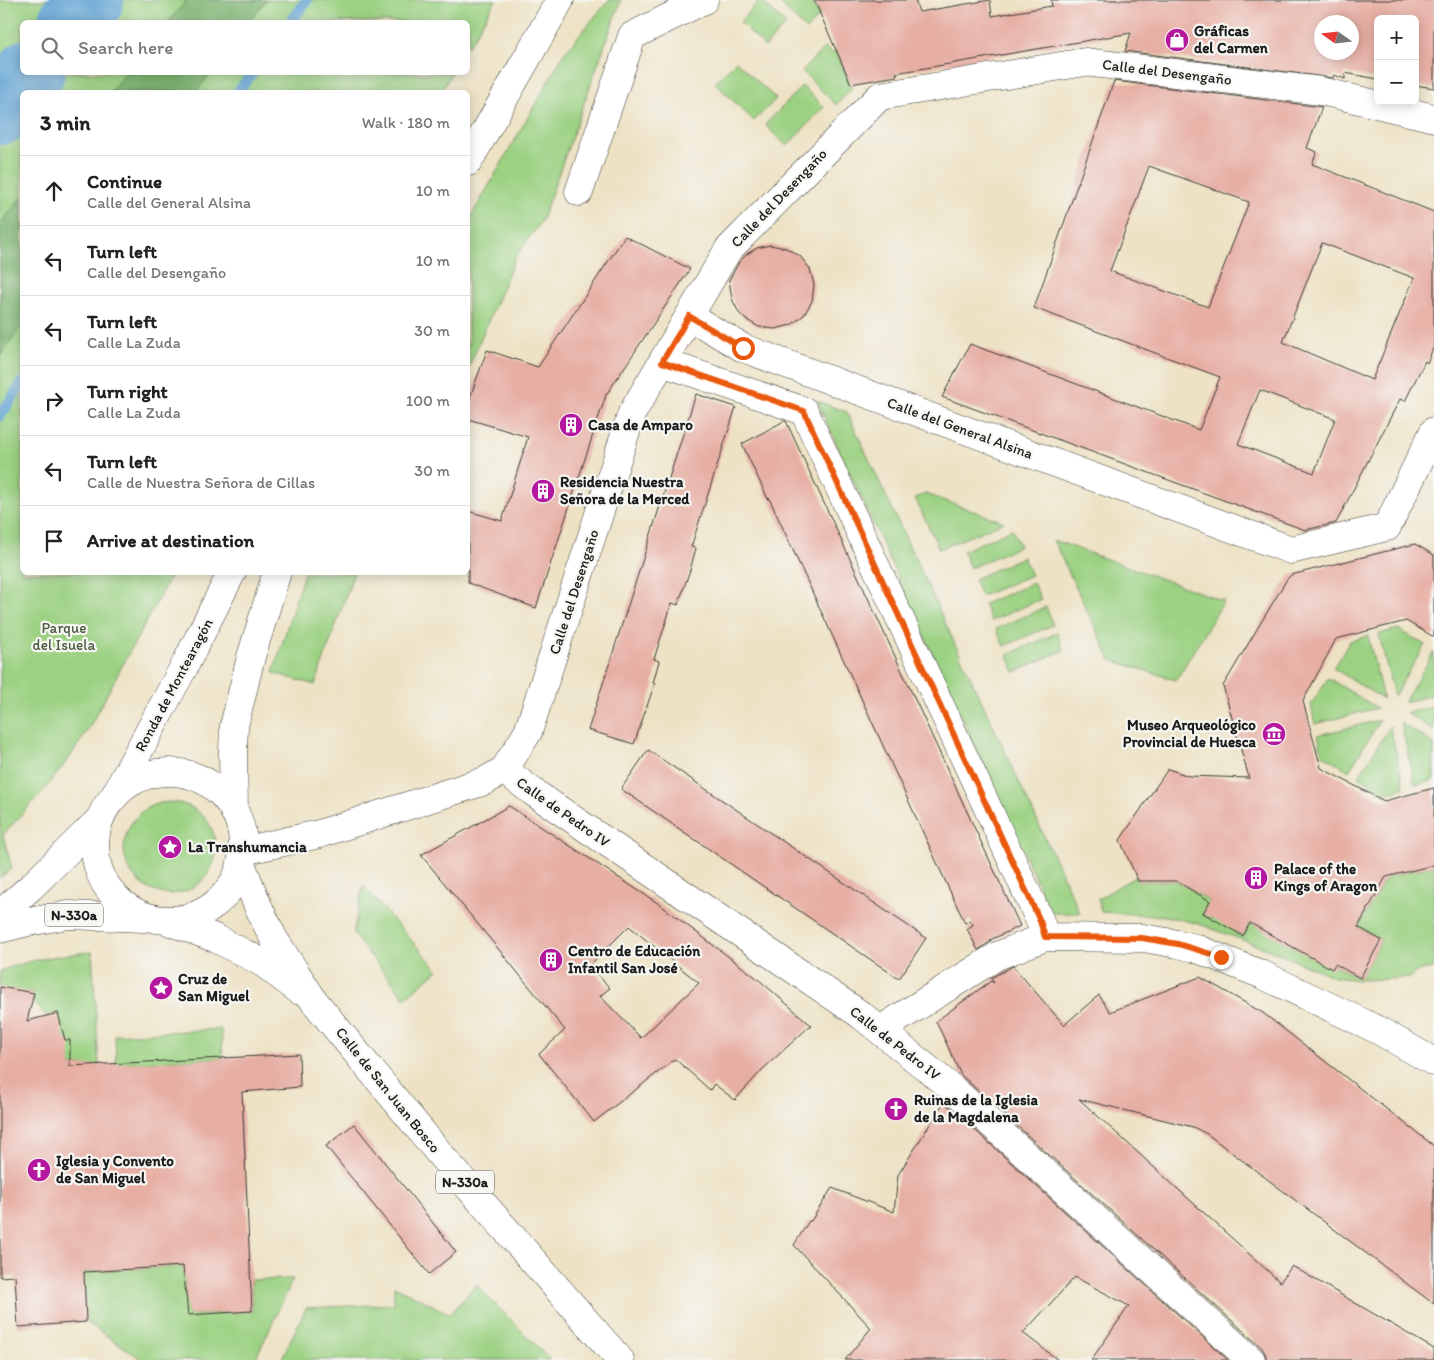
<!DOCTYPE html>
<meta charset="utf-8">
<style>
body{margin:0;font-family:Itim,sans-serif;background:#f6f6f6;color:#222}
.controls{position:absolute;right:15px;top:15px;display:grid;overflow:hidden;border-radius:8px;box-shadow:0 2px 12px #0003}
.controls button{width:45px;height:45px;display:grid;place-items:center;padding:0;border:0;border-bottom:1px solid #e0e0e0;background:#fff;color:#222;font:25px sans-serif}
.compass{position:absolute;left:1314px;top:15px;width:45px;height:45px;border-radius:50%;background:#fff;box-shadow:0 2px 12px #0003;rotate:284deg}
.stop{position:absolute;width:15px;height:15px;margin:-11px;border:4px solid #ea580c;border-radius:50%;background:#fff}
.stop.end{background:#ea580c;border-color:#fff;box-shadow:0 1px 5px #0008}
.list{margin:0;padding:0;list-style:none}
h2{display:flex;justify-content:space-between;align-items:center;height:65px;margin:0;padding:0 20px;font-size:21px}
h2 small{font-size:16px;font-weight:400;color:#767676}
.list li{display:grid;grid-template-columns:32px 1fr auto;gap:15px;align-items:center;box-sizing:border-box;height:70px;padding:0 20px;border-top:1px solid #e0e0e0}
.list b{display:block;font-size:19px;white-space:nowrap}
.list p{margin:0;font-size:16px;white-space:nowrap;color:#767676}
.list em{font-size:16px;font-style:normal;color:#767676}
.icon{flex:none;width:28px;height:28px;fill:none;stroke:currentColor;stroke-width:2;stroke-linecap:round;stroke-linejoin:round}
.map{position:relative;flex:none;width:1434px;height:1360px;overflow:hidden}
.search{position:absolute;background:#fff;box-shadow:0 2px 12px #0003;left:20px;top:20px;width:450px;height:55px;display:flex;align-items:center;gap:12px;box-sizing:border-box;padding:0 18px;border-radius:8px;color:#767676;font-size:19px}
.panel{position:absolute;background:#fff;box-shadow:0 2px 12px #0003;left:20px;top:90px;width:450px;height:485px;border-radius:8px}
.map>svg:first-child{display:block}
.green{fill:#9bd182;stroke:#5c764f}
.forest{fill:#7cb370;stroke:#4c6846}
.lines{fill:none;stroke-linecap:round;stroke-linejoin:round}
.stream{stroke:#5ea2d3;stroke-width:11}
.river{stroke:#5ea2d3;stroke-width:68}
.building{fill:#e7afa4;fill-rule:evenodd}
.minor-casing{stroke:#3b3a35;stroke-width:29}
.major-casing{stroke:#3b3a35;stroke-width:29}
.highway-casing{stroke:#3b3a35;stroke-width:29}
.minor{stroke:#fff;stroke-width:28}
.major{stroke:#fff;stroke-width:28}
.highway{stroke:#fff;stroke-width:28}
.route{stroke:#ea580c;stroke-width:6}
.labels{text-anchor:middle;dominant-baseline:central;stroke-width:4.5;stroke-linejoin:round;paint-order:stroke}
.shield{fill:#f6f6f2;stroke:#5d5d5c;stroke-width:1}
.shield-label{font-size:14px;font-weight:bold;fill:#1c1c1c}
.poi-label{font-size:15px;font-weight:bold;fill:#1c1c1c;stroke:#f6f6f2;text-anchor:start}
.street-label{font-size:15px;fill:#1c1c1c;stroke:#f6f6f2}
.park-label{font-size:15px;fill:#485b40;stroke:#f6f6f2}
</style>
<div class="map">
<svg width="1434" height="1360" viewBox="0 0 1434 1360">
<rect width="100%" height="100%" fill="#f6f6f2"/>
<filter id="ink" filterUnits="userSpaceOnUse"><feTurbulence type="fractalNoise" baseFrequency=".02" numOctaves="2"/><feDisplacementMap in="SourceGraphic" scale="10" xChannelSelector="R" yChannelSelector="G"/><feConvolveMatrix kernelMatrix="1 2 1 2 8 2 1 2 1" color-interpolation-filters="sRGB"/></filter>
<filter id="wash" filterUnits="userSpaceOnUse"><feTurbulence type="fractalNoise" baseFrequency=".0096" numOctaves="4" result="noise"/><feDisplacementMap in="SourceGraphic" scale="20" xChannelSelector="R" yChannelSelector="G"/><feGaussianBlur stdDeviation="1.12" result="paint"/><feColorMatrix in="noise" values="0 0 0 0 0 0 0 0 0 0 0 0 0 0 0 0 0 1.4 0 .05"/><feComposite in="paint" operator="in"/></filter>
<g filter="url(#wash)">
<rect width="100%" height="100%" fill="#ede2c4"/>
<path class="green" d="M0 0H496L468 47V22H22V72L452 73 441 92H22V572L172 573 89 728 68 760 44 790 3 835 12 868 0 878Z
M609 0H621L542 220 515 258 468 369V222L565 52Z
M760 0 786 24 765 47 740 22Z
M776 0H812L820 15 806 30Z
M825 47 832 54 836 50 852 88 836 105 802 71Z
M736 61 776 99 754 121 715 83Z
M802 86 824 107 787 146 765 125Z
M817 401 847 412 1080 913H1051Z
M926 494 1004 522 939 549 915 498Z
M1012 529 1020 546 970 568 963 551Z
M1053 540 1224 601 1176 680 1111 660Z
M1023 557 1031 575 981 596 974 579Z
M304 573H354L315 685 273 673Z
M1033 583 1041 599 991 621 984 604Z
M1046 607 1053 625 1004 646 996 629Z
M1398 629 1425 645 1394 696 1379 634Z
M1057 633 1064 650 1015 672 1007 655Z
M1368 636 1383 699 1333 668 1350 641Z
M1434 652V695L1404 702Z
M1328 678 1377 708 1315 724 1311 705Z
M1434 706V730L1406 713Z
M1380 720 1349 771 1322 754 1318 735Z
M1401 723 1434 744V780L1415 785Z
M1390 726 1404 788 1385 793 1359 776Z
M124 848a46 46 0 1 1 92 0a46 46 0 1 1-92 0Z
M1434 865V969C1423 968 1417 970 1410 978L1359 980 1334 977 1275 952 1199 924 1165 916 1101 912 1098 899 1136 876 1138 881H1176L1210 901 1202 914 1211 919 1219 906 1241 918 1234 931 1243 936 1250 923 1360 978 1381 940 1358 927 1383 883 1388 877Z
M363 886 438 970 405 998 353 934Z
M92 952 99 1065 70 1066 52 1041 51 1019 59 1015V1013L47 1016 32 1001 34 993 29 992 27 1001 0 993V971C32 959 58 955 92 952Z
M221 1029 223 1058 116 1064 115 1035Z
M183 1266 188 1315 252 1311 251 1280 293 1279 255 1360H143L86 1322 84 1272Z
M476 1285 551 1360H281L306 1308 394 1304V1286L450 1314Z"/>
<path class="forest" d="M187 0H266L249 22H168Z
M126 73V72L211 73 196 92H110Z
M22 197V325L0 356V224Z"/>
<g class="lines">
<path class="stream" d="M291 22 307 0
M238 92 253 72
M0 416 22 383"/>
<path class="river" d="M72 22 90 0
M0 111 31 72"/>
</g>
<g id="blocks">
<path class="building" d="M814 0H915L919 12 990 0 992 16 1052 6 1051 0H1434V88L1415 85V19H1378V79L1345 73V79L1334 75 1333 78 1125 51 1131 33 896 73 897 76 851 84ZM1322 22H1352V52H1322Z
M1114 81 1322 107 1307 148 1317 152 1312 164 1434 212V346L1427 363 1425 361 1405 401 1400 399 1336 523 1305 530 942 397 970 344 1199 430 1220 377 1034 308ZM1149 166 1249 202 1208 307 1110 271ZM1322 243 1414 278 1372 380 1283 342ZM1260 390 1335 419 1314 473 1238 444Z
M625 236 690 269 606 395 536 608 468 583V511L502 521 528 437 468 419V403L487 350 538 367Z
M770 245 786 248 800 256 810 269 814 285 812 301 804 315 791 325 775 329 759 327 745 319 739 313 732 299 729 280 739 262 747 254 757 248Z
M696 394 736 407 691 547 696 548 690 570 678 605 672 603 654 659 659 661 653 683H655L634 744 588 730Z
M784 421H786L1020 926 990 940 991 941 978 950 967 929 973 925 970 920 965 923 949 889 769 498 768 499 742 444Z
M1415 544 1434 555V637L1406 621 1336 639 1303 701 1321 768 1384 801 1434 788V865L1386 877 1358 927 1381 940 1360 978 1335 964 1332 969 1250 923 1243 936 1203 913 1210 901 1176 881H1138L1120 840 1168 769 1189 776 1249 778 1223 686 1287 579 1291 575Z
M648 750 926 938 899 979 621 789Z
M509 806 659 904 758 979 811 1025 762 1070 735 1100 714 1084 710 1090 675 1059 594 1122 539 1054 565 1030 421 855ZM629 926 699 983 641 1038 600 996 610 988 589 966Z
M1013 966 1064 1025 1099 995 1110 1012 1200 977 1263 1013 1434 1146V1304L1207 1134 1193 1127 1079 1099 1280 1282 1292 1266 1434 1349V1360H1266V1355L1262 1348 961 1075 936 1021 991 981 994 983 991 978Z
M0 987 34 993 27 1021 58 1013 65 1040H70V1066L299 1054 300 1087 242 1092 252 1311 188 1315 183 1266 84 1272 86 1322 18 1327 15 1276 0 1277Z
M944 1102 1228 1360H1091L1129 1306 1075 1277 1023 1333 1058 1360H845L871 1328 794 1245 809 1221H811L832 1188 894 1212 898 1175Z
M354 1124 456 1252 429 1274 326 1146Z"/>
</g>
</g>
<g filter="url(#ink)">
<use href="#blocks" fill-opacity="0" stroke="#3b3a35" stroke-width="1"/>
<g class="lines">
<g class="minor-casing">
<path id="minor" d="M579 192 632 36 704 0
M689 316 743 348 1291 550 1387 527 1434 431
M662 362 804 411 1040 921 1045 937
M504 770 533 792 861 1015 954 1090 1251 1360
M243 851 319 834 485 781 504 770 528 732 632 413 728 250 880 96 1085 62 1321 91 1434 118
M880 1030 997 956 1045 937 1143 938 1178 944 1195 948 1263 975 1378 1030 1434 1062"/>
</g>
<g class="major-casing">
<path id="major" d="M468 162 560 0
M114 797 186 663 232 572
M234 811 233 751 234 726 251 657 277 572"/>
</g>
<g class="highway-casing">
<path id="highway" d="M95 846a74 74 0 1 1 148 0a74 74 0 1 1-148 0Z
M241 864 258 906 274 939 314 1001 444 1159 620 1360
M0 914 31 887 100 819
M168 921 215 938 263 963 300 991
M0 929 28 922 68 915 144 918"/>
</g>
<use href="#minor" class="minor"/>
<use href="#major" class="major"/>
<use href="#highway" class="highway"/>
</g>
</g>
<g class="lines" filter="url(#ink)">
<path class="route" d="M743 348 689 316 662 362 804 411 1040 921 1045 937 1142 938 1178 944 1221 957"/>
</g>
<defs>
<g id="shop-disc" transform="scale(1.25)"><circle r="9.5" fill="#b5179e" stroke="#f6f6f2"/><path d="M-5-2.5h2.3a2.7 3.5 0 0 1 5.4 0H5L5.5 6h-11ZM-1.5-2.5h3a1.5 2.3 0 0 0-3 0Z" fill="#fff"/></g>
<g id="building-disc" transform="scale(1.25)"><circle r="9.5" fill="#b5179e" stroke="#f6f6f2"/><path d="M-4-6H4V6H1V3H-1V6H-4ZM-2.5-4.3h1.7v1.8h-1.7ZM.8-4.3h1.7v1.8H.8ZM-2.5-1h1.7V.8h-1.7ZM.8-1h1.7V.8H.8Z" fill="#fff"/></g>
<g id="museum-disc" transform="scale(1.25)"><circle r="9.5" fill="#b5179e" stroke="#f6f6f2"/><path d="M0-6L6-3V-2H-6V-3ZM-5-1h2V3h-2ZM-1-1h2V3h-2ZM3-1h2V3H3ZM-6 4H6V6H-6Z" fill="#fff"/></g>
<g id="sight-disc" transform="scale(1.25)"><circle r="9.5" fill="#b5179e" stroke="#f6f6f2"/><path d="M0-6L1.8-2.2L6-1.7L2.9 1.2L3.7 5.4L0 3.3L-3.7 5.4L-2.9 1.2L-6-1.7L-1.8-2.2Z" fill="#fff"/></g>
<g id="church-disc" transform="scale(1.25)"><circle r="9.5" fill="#b5179e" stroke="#f6f6f2"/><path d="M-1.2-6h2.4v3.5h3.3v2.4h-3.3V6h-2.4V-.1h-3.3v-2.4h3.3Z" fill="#fff"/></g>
</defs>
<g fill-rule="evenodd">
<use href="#shop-disc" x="1177" y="40"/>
<use href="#building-disc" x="571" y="425"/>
<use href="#building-disc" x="543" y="491"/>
<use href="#museum-disc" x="1274" y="734"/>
<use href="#sight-disc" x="170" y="847"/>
<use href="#building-disc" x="1256" y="878"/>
<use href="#building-disc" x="551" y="960"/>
<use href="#sight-disc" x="161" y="988"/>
<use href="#church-disc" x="896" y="1109"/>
<use href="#church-disc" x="39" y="1170"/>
</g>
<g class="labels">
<g class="shield">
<rect x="45" y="903.5" width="58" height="23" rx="4"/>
<rect x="436" y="1170.5" width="58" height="23" rx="4"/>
</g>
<g class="shield-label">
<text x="74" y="915">N-330a</text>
<text x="465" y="1182">N-330a</text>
</g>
<g class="poi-label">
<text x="1194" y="31">Gráficas<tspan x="1194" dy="17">del Carmen</tspan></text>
<text x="588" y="425">Casa de Amparo</text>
<text x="560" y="482">Residencia Nuestra<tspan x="560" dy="17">Señora de la Merced</tspan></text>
<text x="1256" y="725" text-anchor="end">Museo Arqueológico<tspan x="1256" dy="17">Provincial de Huesca</tspan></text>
<text x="188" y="847">La Transhumancia</text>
<text x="1274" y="869">Palace of the<tspan x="1274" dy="17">Kings of Aragon</tspan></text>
<text x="568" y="951">Centro de Educación<tspan x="568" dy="17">Infantil San José</tspan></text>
<text x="178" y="979">Cruz de<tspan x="178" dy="17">San Miguel</tspan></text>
<text x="914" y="1100">Ruinas de la Iglesia<tspan x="914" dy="17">de la Magdalena</tspan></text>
<text x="56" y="1161">Iglesia y Convento<tspan x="56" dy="17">de San Miguel</tspan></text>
</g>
<g class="street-label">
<text transform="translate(1167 72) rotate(7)">Calle del Desengaño</text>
<text transform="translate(779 198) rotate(-46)">Calle del Desengaño</text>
<text transform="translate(960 428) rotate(20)">Calle del General Alsina</text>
<text transform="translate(574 592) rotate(-72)">Calle del Desengaño</text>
<text transform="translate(174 685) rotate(-62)">Ronda de Montearagón</text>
<text transform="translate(563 812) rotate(35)">Calle de Pedro IV</text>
<text transform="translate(895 1043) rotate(38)">Calle de Pedro IV</text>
<text transform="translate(388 1090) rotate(51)">Calle de San Juan Bosco</text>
</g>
<g class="park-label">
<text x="64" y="628">Parque<tspan x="64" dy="17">del Isuela</tspan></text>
</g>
</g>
</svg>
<div class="controls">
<button>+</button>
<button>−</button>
</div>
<svg class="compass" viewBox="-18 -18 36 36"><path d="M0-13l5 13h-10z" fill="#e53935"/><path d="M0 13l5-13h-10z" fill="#767676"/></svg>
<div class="stop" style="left:743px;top:348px"></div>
<div class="stop end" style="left:1221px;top:957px"></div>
<div class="search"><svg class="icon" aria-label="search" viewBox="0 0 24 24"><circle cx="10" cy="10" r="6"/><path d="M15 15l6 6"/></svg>Search here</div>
<section class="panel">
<h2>3 min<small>Walk · 180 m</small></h2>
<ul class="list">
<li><svg class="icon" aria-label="ahead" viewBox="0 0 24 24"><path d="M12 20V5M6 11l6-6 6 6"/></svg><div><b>Continue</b><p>Calle del General Alsina</p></div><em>10 m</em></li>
<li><svg class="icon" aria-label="left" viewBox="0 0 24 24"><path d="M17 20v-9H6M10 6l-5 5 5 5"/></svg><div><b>Turn left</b><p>Calle del Desengaño</p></div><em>10 m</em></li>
<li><svg class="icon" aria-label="left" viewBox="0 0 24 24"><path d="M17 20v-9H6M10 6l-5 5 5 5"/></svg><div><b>Turn left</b><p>Calle La Zuda</p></div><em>30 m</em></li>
<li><svg class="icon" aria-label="right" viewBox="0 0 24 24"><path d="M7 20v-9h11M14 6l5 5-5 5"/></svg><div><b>Turn right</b><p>Calle La Zuda</p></div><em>100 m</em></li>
<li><svg class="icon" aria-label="left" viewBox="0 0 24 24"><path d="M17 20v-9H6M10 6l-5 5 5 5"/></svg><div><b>Turn left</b><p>Calle de Nuestra Señora de Cillas</p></div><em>30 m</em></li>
<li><svg class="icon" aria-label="arrive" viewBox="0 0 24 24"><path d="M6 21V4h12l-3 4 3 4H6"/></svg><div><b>Arrive at destination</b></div></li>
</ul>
</section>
</div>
